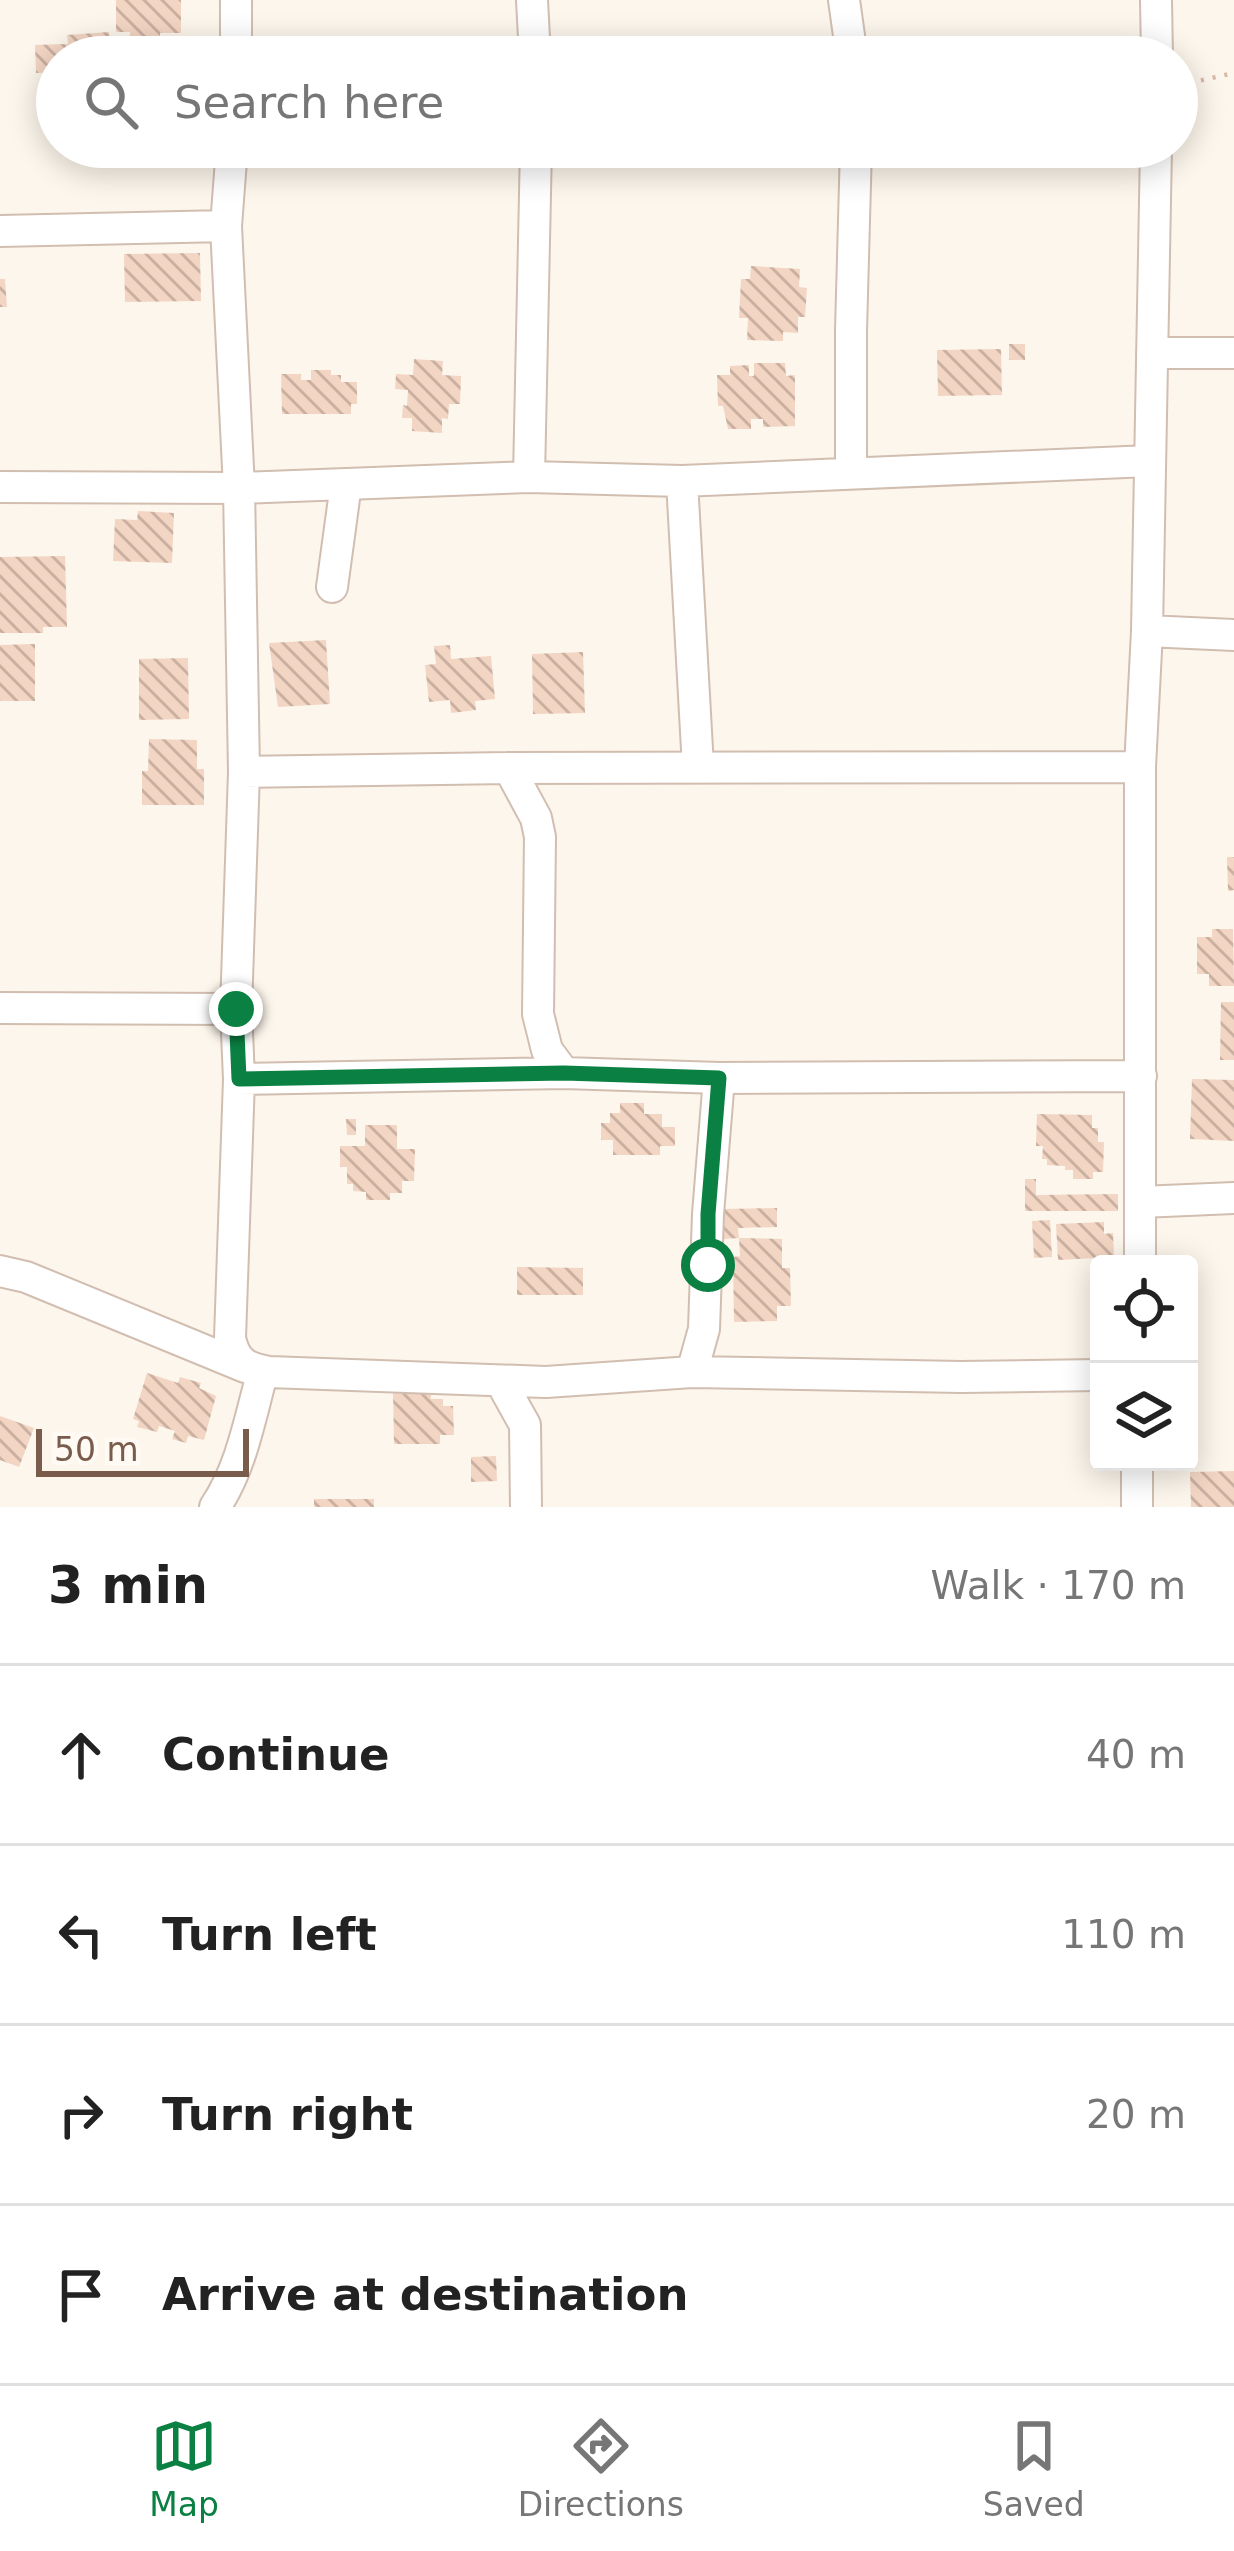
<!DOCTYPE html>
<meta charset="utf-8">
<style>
body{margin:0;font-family:"DejaVu Sans",sans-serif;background:#f2f2f2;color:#222}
.controls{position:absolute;right:36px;bottom:36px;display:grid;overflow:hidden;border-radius:12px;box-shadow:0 6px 30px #0003}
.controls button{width:108px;height:108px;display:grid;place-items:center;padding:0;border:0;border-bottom:3px solid #e0e0e0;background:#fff;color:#222;font:60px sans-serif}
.scale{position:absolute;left:36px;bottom:30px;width:213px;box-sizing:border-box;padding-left:12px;border:6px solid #7a5c4d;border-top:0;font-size:33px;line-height:42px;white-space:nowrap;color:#7a5c4d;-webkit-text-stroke:9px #fffaf3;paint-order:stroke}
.stop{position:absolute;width:36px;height:36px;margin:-27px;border:9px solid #0b8043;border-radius:50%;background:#fff}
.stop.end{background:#0b8043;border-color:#fff;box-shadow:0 3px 12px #0008}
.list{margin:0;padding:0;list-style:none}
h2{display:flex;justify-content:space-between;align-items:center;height:156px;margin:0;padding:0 48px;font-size:51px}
h2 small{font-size:39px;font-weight:400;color:#767676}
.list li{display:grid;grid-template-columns:78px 1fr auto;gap:36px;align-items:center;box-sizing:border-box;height:180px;padding:0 48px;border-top:3px solid #e0e0e0}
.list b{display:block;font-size:45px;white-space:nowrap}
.list em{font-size:39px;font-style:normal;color:#767676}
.icon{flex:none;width:66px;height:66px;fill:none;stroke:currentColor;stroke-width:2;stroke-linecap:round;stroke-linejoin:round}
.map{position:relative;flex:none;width:1234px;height:1507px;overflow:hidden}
.search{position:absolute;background:#fff;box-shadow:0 6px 30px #0003;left:36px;right:36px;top:36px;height:132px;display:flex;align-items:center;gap:30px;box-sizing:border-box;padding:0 42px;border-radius:66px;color:#767676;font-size:45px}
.sheet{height:876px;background:#fff}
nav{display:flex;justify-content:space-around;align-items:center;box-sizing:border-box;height:168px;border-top:3px solid #e0e0e0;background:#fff;font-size:33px;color:#767676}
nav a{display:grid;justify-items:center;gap:6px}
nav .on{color:#0b8043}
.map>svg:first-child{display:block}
.building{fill:url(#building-back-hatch)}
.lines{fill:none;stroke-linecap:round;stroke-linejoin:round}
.minor-casing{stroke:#d1beb0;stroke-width:34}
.path{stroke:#d9b8a5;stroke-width:4.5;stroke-dasharray:3 9;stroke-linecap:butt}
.minor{stroke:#fff;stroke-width:30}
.route{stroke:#0b8043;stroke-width:15}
</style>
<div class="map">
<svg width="1234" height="1507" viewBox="0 0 1234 1507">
<defs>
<pattern id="building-back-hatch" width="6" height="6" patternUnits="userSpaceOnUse" patternTransform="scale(3)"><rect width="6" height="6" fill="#f3d5c3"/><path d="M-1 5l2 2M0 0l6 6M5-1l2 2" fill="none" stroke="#cab0a1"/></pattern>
</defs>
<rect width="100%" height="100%" fill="#fdf6ec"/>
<path class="building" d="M116 0H181V33H160V39H130V32H116Z
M109 32 111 57H57V72L36 73 35 45 68 44 67 35Z
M395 39H420V57H395Z
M200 253 201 301 125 302 124 254Z
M751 266 800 269 799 287 807 288 805 317H798V333L783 332V341L747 340 748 318H739L741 279H750Z
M0 279H5L7 307H0Z
M1009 344H1025V360H1009Z
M1001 349 1002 395 938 396 937 350Z
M414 359 443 361 442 375 461 376 460 404H449L448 419 442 418V433L412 431V418H402L403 405 407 406 408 390 395 389 396 374 413 375Z
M754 363H785L786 376 795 375V426L763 427V419H751V429H728L723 406H718L717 375H730V366L749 365V376H754Z
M311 370H331V375H341V382H357V404H351V414H282L281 374H301V380H311Z
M138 511 174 513 172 563 113 561 115 519 137 520Z
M65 556 67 627H43V633H0V557Z
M326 640 330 704 278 707 269 643Z
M35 644V701H0V645Z
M450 645 451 659 491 656 495 699 475 701 476 710 451 713 450 700 429 702 425 665 436 664 434 646Z
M583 652 585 713 533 714 532 654Z
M188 658 189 719 139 720V659Z
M149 739 197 740V769H204V805H142V771H148Z
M1227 857H1234V890L1228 891Z
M1212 929H1233L1234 986H1209V974H1197V937H1212Z
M1221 1002H1234V1060H1220Z
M1192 1079 1234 1080V1141L1190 1139Z
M620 1103H644V1114H662V1127H675V1146H660V1155H613V1140H601V1123H610V1113H620Z
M1037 1114 1092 1115V1128H1098V1142H1104L1103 1172H1093V1179H1073V1170H1065V1166L1047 1165V1159H1042L1043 1146H1036Z
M346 1119H356V1135H347Z
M365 1125H397V1149H415L414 1181H402V1193H390V1200H366V1192L353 1191V1184H347V1167H340V1146H365Z
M1025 1179H1036V1195L1118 1194V1211H1025Z
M777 1208V1227L738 1228 739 1238 724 1239 723 1209Z
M1050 1220 1052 1257 1034 1258 1032 1221Z
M1104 1222V1234L1113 1233 1114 1257 1058 1260 1056 1224Z
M739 1238 782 1239V1268H790L791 1306H777V1321L734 1322 733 1257 740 1256Z
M517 1267 583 1268V1295H517Z
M147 1373 178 1383 180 1377 201 1383 199 1388 216 1396 204 1440 188 1436 186 1443 172 1439 175 1431 159 1426 157 1432 137 1427 139 1421 133 1419Z
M431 1388V1399H443V1406H453L454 1435H440V1444H394L393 1389Z
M0 1416 34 1428 19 1467 0 1460Z
M496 1456 497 1481 471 1482V1457Z
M1234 1471V1507H1191L1190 1472Z
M314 1499H374V1507H314Z"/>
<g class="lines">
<g class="minor-casing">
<path id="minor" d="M532 0 535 57
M844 0 852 57
M1156 0 1157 57
M236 57V0
M232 147 226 226 239 488 244 772 236 1009 239 1079 230 1338C235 1362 246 1368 269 1372L546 1382 692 1372 961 1377 1099 1375
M0 231 226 226
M1152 353H1234
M851 473V331L856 147
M529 477 536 147
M682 481 698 767
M0 487 239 488 529 477 682 481 1149 461
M332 587 346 484
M1147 631 1234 635
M509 768 536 818 540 837 538 1014 547 1050 564 1073
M244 772 509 768 1140 767
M0 1008 236 1009
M239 1079 564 1073 719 1078 1141 1076
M1141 1202 1234 1198
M1140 1264V767L1147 631 1156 147
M0 1271 26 1277 245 1367
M692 1372 704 1329 708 1214 719 1078
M501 1382 525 1425 526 1507
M215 1507C242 1467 250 1417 263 1371
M1137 1507V1462"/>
</g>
<path class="path" d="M1177 82 1198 81 1234 73"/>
<use href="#minor" class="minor"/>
</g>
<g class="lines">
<path class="route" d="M236 1009 239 1079 564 1073 719 1078 708 1214V1265"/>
</g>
</svg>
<div class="controls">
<button><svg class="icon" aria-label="locate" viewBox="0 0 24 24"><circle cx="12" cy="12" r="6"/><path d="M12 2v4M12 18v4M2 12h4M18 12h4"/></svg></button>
<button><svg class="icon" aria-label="layers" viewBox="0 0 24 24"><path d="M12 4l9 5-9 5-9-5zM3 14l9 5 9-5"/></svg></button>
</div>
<div class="scale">50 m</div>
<div class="stop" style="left:708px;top:1265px"></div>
<div class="stop end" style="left:236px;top:1009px"></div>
<div class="search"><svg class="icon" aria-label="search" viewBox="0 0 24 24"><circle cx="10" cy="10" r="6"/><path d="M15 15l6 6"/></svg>Search here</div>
</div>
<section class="sheet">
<h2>3 min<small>Walk · 170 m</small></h2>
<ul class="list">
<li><svg class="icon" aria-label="ahead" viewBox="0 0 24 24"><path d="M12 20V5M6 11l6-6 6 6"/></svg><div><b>Continue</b></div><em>40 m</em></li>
<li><svg class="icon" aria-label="left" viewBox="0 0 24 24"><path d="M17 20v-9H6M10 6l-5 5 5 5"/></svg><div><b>Turn left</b></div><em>110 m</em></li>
<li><svg class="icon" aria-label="right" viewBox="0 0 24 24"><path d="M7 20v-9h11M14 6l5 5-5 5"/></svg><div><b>Turn right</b></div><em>20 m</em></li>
<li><svg class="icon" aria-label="arrive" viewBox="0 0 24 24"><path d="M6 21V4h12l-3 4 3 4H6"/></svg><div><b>Arrive at destination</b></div></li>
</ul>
</section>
<nav>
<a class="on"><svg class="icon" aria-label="map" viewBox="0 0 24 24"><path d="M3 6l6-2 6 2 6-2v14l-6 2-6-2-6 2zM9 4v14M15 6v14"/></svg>Map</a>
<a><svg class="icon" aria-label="directions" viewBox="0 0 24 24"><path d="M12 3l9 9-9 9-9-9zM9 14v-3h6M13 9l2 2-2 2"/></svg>Directions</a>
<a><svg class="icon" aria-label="saved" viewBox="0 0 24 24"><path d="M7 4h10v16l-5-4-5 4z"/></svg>Saved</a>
</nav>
